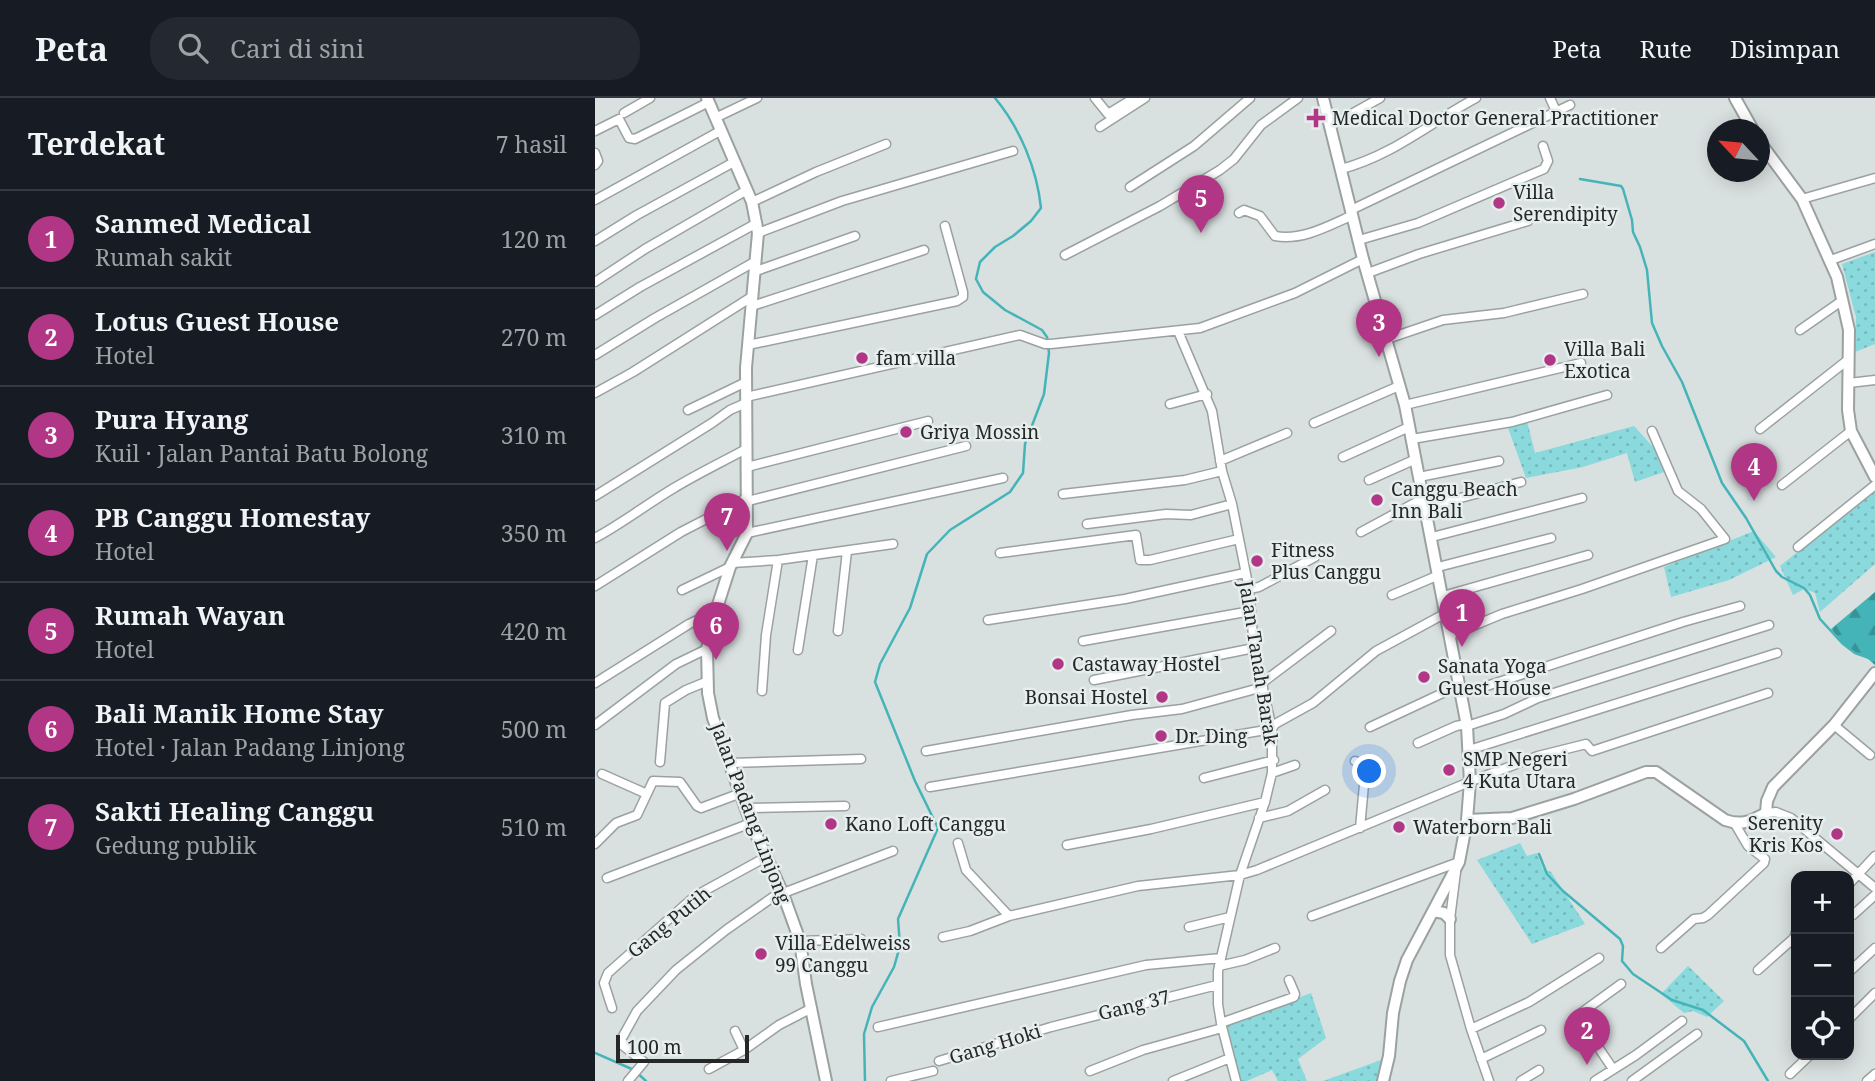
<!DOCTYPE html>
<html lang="id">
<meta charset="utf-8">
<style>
body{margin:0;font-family:"Noto Serif",serif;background:#242831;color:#f1f3f6}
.controls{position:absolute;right:21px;bottom:21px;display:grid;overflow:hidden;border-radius:14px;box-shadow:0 4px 18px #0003}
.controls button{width:63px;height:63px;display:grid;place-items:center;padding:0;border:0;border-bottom:2px solid #363941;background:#171b24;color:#f1f3f6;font:35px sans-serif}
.compass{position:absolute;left:1112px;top:21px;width:63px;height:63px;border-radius:50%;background:#171b24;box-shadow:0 4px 18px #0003;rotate:296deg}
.scale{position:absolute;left:21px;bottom:18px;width:133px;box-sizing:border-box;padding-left:7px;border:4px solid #262828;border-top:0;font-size:19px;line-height:24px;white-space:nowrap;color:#262828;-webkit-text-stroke:5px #e6eded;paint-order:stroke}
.you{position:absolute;left:775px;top:674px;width:24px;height:24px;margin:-18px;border:5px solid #fff;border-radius:50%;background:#1a73e8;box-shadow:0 0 0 10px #1a73e833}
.badge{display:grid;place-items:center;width:46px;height:46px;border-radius:50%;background:#b23686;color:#fff;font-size:23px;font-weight:700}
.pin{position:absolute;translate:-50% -58px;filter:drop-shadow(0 2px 4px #0008)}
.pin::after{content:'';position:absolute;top:37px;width:24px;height:21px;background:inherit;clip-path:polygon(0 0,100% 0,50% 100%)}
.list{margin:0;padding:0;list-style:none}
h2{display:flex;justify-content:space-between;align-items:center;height:91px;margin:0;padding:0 28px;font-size:30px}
h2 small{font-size:23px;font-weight:400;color:#9ea1a6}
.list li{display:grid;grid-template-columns:46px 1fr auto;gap:21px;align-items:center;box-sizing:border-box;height:98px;padding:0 28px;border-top:2px solid #363941}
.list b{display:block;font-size:26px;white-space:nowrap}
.list p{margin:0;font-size:23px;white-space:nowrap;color:#9ea1a6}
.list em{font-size:23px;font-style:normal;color:#9ea1a6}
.icon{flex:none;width:38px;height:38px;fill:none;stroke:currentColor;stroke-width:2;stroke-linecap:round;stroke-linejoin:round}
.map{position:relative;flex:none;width:1280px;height:983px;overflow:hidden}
header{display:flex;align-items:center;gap:42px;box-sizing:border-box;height:98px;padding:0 35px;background:#171b24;border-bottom:2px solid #363941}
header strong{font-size:33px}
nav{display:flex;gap:38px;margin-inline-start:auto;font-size:24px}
.search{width:490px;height:63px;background:#242831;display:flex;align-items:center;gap:18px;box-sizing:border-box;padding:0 24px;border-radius:28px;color:#9ea1a6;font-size:26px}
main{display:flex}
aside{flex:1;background:#171b24}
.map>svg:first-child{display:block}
.grass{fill:url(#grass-dots)}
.forest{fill:url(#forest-firs)}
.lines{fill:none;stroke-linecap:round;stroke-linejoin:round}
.stream{stroke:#45b4b8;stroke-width:2.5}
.street-casing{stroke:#9ba1a1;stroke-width:11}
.secondary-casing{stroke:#9ba1a1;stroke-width:14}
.street{stroke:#fff;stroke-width:8}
.secondary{stroke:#fff;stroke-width:10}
.poi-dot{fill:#b23686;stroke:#e6eded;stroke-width:2.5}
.labels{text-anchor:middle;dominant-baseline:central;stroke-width:5;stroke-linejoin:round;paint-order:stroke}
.poi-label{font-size:19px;fill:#262828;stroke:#e6eded;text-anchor:start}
.street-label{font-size:19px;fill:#262828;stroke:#e6eded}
</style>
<header>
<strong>Peta</strong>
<div class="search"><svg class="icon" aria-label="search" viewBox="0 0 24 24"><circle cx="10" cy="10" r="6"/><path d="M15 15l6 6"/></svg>Cari di sini</div>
<nav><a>Peta</a><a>Rute</a><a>Disimpan</a></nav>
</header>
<main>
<aside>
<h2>Terdekat<small>7 hasil</small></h2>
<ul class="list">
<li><span class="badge">1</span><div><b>Sanmed Medical</b><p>Rumah sakit</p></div><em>120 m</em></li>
<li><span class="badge">2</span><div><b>Lotus Guest House</b><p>Hotel</p></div><em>270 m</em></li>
<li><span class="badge">3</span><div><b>Pura Hyang</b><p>Kuil · Jalan Pantai Batu Bolong</p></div><em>310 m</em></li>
<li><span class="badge">4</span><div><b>PB Canggu Homestay</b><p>Hotel</p></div><em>350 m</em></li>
<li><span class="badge">5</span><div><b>Rumah Wayan</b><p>Hotel</p></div><em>420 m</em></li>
<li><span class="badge">6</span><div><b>Bali Manik Home Stay</b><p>Hotel · Jalan Padang Linjong</p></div><em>500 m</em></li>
<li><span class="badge">7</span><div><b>Sakti Healing Canggu</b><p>Gedung publik</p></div><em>510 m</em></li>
</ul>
</aside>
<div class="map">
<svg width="1280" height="983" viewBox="0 0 1280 983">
<defs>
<pattern id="grass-dots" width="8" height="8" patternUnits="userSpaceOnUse" patternTransform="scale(1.75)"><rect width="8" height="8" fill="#8ad9dc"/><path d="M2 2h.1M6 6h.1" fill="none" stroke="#77babd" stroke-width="1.8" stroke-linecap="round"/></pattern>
<pattern id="forest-firs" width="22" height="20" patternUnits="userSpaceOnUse" patternTransform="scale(1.75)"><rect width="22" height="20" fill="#45b4b8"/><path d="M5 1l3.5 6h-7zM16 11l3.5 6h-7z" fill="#399296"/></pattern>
</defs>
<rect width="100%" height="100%" fill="#d9e0e0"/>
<path class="grass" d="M1280 154V246L1260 254 1261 219 1247 166Z
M932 323 940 355 1039 328 1059 350 1069 374 1040 384 1032 355 988 369 931 380 912 327Z
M1280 391V466L1225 514 1220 495 1209 491 1198 497 1185 468Z
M1159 433 1181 459 1134 482 1076 499 1069 469Z
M925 745 932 758 942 755 948 771 956 774 990 826 937 846 882 762Z
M1093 868 1129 903 1112 919 1098 913 1089 915 1066 896Z
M716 895 731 940 703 961 712 983H683L677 972 652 983H645L630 927Z
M786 962 789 969 783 983H728Z"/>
<path class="forest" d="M1280 494V567L1273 561 1253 551 1236 531Z"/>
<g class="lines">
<path class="stream" d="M985 81 1026 88 1028 91 1037 122 1038 134 1045 149 1052 172 1057 225 1067 248 1087 284 1127 385 1151 420 1181 473 1187 479 1209 490 1215 497 1225 521 1247 545 1260 555 1280 562
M944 756 952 776 968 793 1025 841 1028 848 1027 863 1038 876 1077 902 1108 912 1149 943 1173 983
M0 955 39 972 51 983
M270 983 269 936 277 909 299 869 305 848 303 821 343 730 320 683 280 584 285 566 315 510 332 456 355 432 415 394 428 375 430 346 449 296 454 255 452 239 447 232 410 212 388 194 381 181 385 164 400 149 418 138 436 123 446 110C442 71 425 30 400 0"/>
<g class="street-casing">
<path id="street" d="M500 0 513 16 539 0
M955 0 961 13
M29 15 55 0
M120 20 162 0
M735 28 785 0
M505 29 550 0
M0 33 24 21 34 40 40 41 114 4
M0 55 3 63 0 67
M746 71C797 58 836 24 881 0
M535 89 599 48 655 0
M1207 101 1280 80
M0 102 125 33
M157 104 221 74 291 46
M756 112 975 7
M644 115 649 112 665 118 680 138C707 143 733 128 758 117
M163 135 247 103 418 53
M764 142 823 125 949 71 953 63 948 48
M0 143 42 117 139 64
M470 157 565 108 625 72 639 61 666 27 703 0
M1236 162 1280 146
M161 173 260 138
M773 175 824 156 933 123
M0 184 50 151 152 92
M157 208 329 152
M0 217 45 189 162 125
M1205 232 1248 202
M583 233 617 313 627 373 637 406 654 491 659 550 677 631V675L670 704 645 777 623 873V906L626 925 641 983
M792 241 848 222 909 215 988 196
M153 247 362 203 368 199V194L350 128
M0 257 60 220 161 163
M1254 285 1280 282
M0 295 38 274 158 198
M151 299 425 237 450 246H456L605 230 700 195 768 161
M575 306 612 296
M810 307 986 265
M93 312 151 284
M719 325 804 288
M1165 331 1254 261
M817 341 917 324 1012 297
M748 359 814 329
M625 363 692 335
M152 369 333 323
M824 379 904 363
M774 382 821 361
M1187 387 1256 333
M468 396 590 382 627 373
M0 398 117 325 135 312 151 305
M153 403 371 348
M831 409 926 384
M492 426 571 416 596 417 637 406
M766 434 829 400
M152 435 408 380
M837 439 987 400
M0 440C28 425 52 406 79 390 102 376 127 364 151 351
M1203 449 1280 387
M405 455 541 437 545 462H555L644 441
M137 465 183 462 298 446
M843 469 956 440
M0 488 86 434 152 400
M654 491 664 489 720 459
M87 492 135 469
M797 497 844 477
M848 498 993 457
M393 522 530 501 650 475
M243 533 252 453
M856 537 907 516 987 491 1130 441 1106 411 1083 393 1057 333
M488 543 656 513
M203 552 218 457
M499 582 659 550
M0 585 94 526 121 513
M667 585 736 533
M167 593 171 537 183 462
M867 596 1088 524 1145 508
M0 627 81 566 112 551
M1239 627 1275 657
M872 628 909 616 943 600 1174 527
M775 629 865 587
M823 645 861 628 872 626
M874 652 1182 555
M331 653 537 617 587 611 668 589
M760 663 766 665 770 676 765 730
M65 664 70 605 91 592 113 583
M135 665 266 661
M677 675 700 667
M7 676 52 696
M609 680 679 662
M335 689 677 631 680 626 718 605 781 553 851 515
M151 710 250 708
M1171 715 1181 714 1196 720 1280 790
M664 720 693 713 730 692
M363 745 371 772 414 818
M0 746 21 725 42 717 58 683 85 684 102 708 106 710 146 695
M472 747 556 731 670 704
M861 774 855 821V857L876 931 894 983
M12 780 156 725
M1254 786 1280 758
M1258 817 1280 797
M717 818 864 764
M594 829 635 819
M348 839 375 833 414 818 543 788 645 777 662 772 879 682 943 658 991 646 997 653 1173 595
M205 843 266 841
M1066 850 1099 821 1108 820 1113 817 1169 765 1170 761 1153 748 1140 726
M624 868 650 862 680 850
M1163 872 1199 840 1201 834
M1254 874 1280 850
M17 910 9 885 13 875 100 798 171 759
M1254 921 1280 895
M626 925 699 899 700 896 694 882
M283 929 551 867 626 860
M876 931 934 904 1004 860
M140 933 149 952
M886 961 946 932
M344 963 456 929 622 887
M114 971 149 952 184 927 217 910
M1018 971 982 918 1026 886
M495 973 548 952 627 930
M1195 976 1215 957
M33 983 49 964 27 947V940L42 913 81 872 131 832 178 799 298 753
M296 983 338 973
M578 983 635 960
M926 983 944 972
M1000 983 1041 957 1087 923
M1037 983 1102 936
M1272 983 1280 976"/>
</g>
<g class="secondary-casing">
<path id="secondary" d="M112 0 157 104 163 135 151 270 152 435 135 469 121 513 112 551 113 595 118 620 156 725 188 796 205 843 211 886 231 983
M728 0 768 161 810 307 872 628 875 684 872 722 864 764 812 862 805 883 798 915 794 958 788 983
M1140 0 1158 32
M1164 43 1207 101 1242 179 1254 232 1253 312 1256 333 1280 379
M872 722 917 720 979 701 1051 674H1061L1130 722C1147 728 1156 723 1171 715L1172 703 1178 689 1239 627 1280 575
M838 813 849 815 855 821"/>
</g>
<use href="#street" class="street"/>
<use href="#secondary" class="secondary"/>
</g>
<g class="poi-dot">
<path d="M717.5 9.5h7v7h7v7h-7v7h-7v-7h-7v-7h7z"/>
<circle cx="904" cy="105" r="7"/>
<circle cx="267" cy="260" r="7"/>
<circle cx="955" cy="262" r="7"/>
<circle cx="311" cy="334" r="7"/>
<circle cx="782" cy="402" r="7"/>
<circle cx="662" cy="463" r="7"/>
<circle cx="463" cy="566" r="7"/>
<circle cx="829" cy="579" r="7"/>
<circle cx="567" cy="599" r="7"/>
<circle cx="566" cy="638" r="7"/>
<circle cx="854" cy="672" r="7"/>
<circle cx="236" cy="726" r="7"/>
<circle cx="804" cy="729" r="7"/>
<circle cx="1242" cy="736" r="7"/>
<circle cx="166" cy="856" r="7"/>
</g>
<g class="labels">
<g class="poi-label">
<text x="737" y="20">Medical Doctor General Practitioner</text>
<text x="918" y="94">Villa<tspan x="918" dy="22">Serendipity</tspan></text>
<text x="969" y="251">Villa Bali<tspan x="969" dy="22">Exotica</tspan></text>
<text x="281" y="260">fam villa</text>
<text x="325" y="334">Griya Mossin</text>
<text x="796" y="391">Canggu Beach<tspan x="796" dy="22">Inn Bali</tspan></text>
<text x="676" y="452">Fitness<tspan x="676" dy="22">Plus Canggu</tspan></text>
<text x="477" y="566">Castaway Hostel</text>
<text x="843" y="568">Sanata Yoga<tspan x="843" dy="22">Guest House</tspan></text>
<text x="553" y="599" text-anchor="end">Bonsai Hostel</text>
<text x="580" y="638">Dr. Ding</text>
<text x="868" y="661">SMP Negeri<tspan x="868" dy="22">4 Kuta Utara</tspan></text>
<text x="1228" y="725" text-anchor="end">Serenity<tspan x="1228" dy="22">Kris Kos</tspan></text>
<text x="250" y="726">Kano Loft Canggu</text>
<text x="818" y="729">Waterborn Bali</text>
<text x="180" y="845">Villa Edelweiss<tspan x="180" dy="22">99 Canggu</tspan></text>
</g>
<g class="street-label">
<text transform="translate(664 565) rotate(81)">Jalan Tanah Barak</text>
<text transform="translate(156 715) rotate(69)">Jalan Padang Linjong</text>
<text transform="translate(74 824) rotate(-39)">Gang Putih</text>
<text transform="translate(539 907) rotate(-14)">Gang 37</text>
<text transform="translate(400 946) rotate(-17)">Gang Hoki</text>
</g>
</g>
</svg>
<div class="controls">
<button>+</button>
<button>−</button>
<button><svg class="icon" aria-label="locate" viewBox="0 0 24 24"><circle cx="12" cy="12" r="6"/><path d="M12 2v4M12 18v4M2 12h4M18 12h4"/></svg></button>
</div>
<svg class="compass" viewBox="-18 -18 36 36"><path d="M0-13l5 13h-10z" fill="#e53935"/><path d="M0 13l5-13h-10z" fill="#9ea1a6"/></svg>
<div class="scale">100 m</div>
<div class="you"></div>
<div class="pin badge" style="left:867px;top:549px">1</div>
<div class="pin badge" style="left:992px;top:967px">2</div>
<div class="pin badge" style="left:784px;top:259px">3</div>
<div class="pin badge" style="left:1159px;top:403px">4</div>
<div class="pin badge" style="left:606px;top:135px">5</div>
<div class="pin badge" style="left:121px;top:562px">6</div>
<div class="pin badge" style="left:132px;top:453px">7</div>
</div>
</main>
